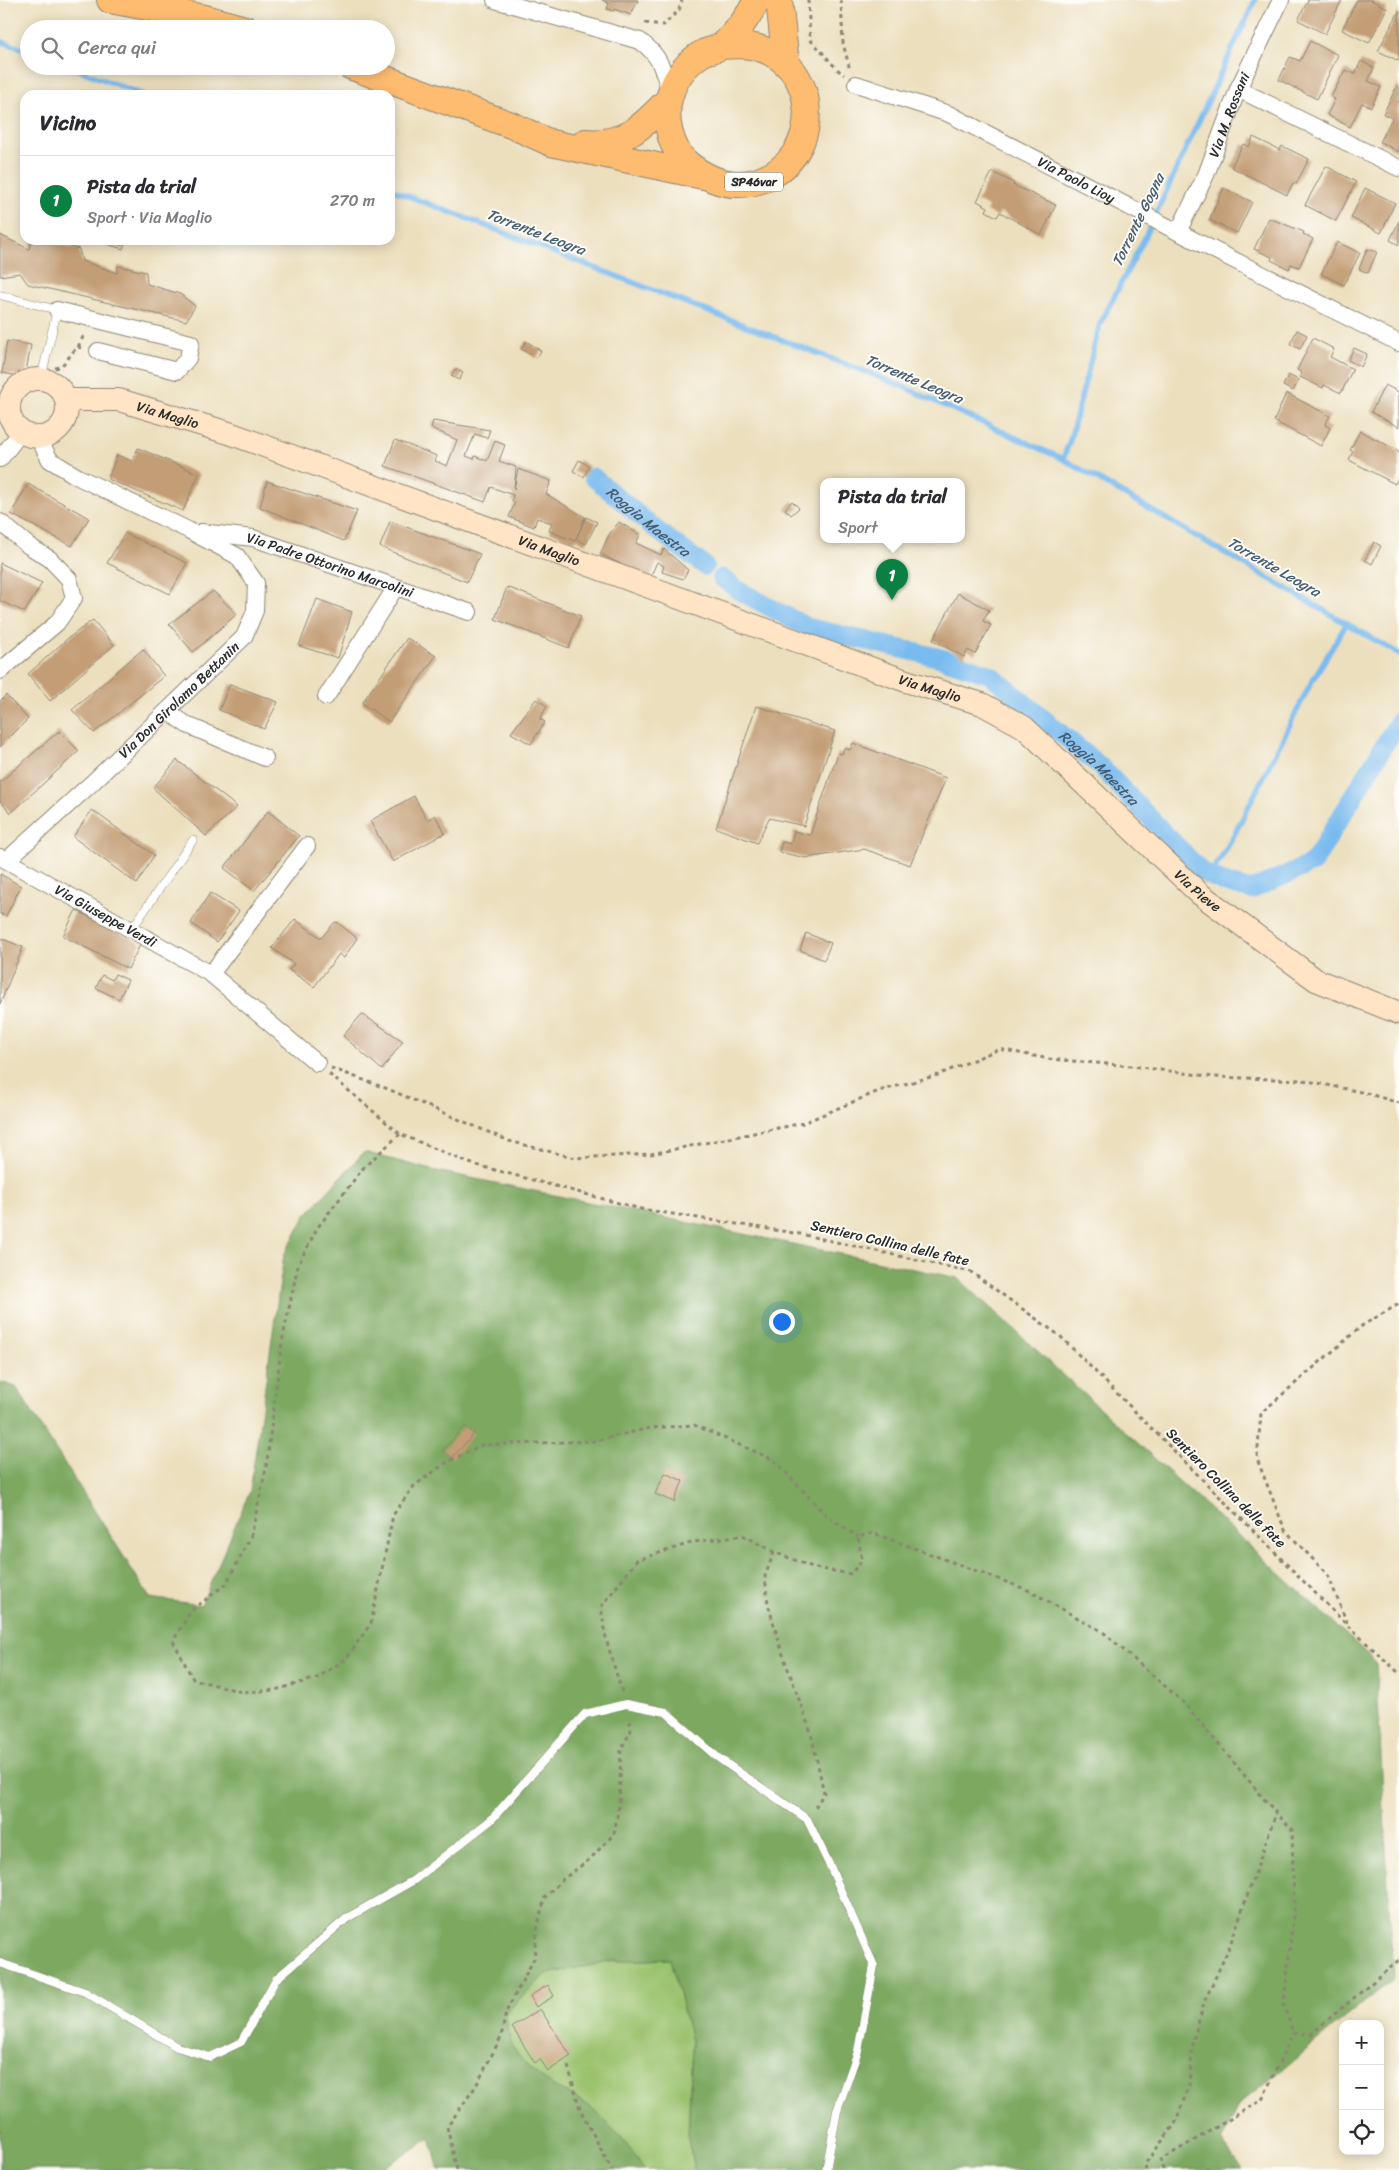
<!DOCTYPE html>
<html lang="it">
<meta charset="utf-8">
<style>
body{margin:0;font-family:Sriracha,sans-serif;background:#f7f7f7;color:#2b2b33}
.controls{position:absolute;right:15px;bottom:15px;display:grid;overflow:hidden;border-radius:10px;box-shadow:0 2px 12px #0003}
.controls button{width:45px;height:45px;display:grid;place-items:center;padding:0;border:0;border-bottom:1px solid #e1e1e2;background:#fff;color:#2b2b33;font:25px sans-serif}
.you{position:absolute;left:781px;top:1321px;width:18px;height:18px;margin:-12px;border:4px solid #fff;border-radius:50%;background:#1a73e8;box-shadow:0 0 0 8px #1a73e833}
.badge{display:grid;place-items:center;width:32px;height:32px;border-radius:50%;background:#0b8043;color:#fff;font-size:16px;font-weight:700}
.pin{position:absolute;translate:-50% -41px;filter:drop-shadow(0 1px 2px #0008)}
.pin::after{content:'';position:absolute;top:26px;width:18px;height:15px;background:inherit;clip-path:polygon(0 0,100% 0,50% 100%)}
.popup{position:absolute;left:820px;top:478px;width:145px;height:65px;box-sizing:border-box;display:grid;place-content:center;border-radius:10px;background:#fff;filter:drop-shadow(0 1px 4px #0005);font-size:16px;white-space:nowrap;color:#7c7c81}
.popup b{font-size:19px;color:#2b2b33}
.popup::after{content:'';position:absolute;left:50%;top:100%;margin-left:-10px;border:10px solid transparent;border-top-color:#fff}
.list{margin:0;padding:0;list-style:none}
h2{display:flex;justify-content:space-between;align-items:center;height:65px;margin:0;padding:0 20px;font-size:21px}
h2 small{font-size:16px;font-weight:400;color:#7c7c81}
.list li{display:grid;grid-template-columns:32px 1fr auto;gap:15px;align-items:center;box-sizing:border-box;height:90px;padding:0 20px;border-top:1px solid #e1e1e2}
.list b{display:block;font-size:19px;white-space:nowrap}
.list p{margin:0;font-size:16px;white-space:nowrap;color:#7c7c81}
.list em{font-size:16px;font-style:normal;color:#7c7c81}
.icon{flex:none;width:28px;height:28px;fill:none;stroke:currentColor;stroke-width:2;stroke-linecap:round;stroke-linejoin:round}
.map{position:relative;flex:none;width:1399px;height:2170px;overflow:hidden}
.search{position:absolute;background:#fff;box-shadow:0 2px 12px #0003;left:20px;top:20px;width:375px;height:55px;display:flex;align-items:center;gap:12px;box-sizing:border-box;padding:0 18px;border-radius:28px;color:#7c7c81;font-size:19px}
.panel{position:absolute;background:#fff;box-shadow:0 2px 12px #0003;left:20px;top:90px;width:375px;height:155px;border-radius:15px}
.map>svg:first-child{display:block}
.green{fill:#9ac26d;stroke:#62764c}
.forest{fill:#7ba860;stroke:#536a46}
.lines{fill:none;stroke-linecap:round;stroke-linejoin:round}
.stream{stroke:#7abbef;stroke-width:5.5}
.canal{stroke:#7abbef;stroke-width:19}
.building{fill:#c39d74}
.lane-casing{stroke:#8c8574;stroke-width:9}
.street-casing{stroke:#8c8574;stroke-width:18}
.secondary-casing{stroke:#8c8574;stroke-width:24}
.primary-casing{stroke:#8c8574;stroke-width:28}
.path{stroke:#8c8574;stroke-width:3;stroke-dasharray:4 4;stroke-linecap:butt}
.lane{stroke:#fff;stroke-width:8}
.street{stroke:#fff;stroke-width:16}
.secondary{stroke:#ffe4c6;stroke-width:22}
.primary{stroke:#febc70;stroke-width:26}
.labels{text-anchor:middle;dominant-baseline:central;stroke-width:4;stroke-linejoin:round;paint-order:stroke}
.shield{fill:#fdfcf7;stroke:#6a6a68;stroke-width:1}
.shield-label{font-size:12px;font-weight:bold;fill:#2b2b2b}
.street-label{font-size:14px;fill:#2b2b2b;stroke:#fdfcf7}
.water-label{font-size:15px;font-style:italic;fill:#475d70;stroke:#fdfcf7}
</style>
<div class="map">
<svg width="1399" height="2170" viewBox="0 0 1399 2170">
<rect width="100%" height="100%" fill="#fdfcf7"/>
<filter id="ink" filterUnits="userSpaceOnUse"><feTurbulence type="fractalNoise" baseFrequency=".02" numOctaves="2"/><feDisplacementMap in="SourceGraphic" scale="10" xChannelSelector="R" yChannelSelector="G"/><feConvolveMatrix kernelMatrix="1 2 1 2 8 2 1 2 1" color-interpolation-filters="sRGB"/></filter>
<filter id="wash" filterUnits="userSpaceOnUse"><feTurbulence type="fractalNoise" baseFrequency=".0096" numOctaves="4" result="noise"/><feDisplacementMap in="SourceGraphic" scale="20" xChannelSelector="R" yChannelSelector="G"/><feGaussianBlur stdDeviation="1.12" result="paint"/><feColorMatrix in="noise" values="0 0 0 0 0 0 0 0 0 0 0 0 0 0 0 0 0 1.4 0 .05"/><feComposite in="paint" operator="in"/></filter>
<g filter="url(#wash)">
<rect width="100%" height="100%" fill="#ecdfbe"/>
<path class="green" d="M671 1959 692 2044 688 2138 694 2170H644C634 2151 606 2120 589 2106 574 2095 554 2089 539 2078 516 2061 506 2039 506 2012L546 1974 614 1961Z"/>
<path class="forest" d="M364 1152 432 1170 958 1278 1376 1662 1393 1979 1240 2104 1221 2141 1242 2170H694L688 2138 692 2044 670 1959 614 1961 546 1974 506 2012C507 2056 530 2072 566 2093 573 2097 582 2101 589 2106 606 2120 634 2151 644 2170H439L430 2138 380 2170H0V1382L16 1387 150 1598 201 1605 250 1491 284 1255 306 1215Z"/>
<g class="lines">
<path class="stream" d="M0 41 29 51
M68 66 144 95
M390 189 897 384 1063 459 1399 654
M1063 459 1070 440 1100 324 1144 239 1255 0
M1210 876 1232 839 1312 681 1347 623"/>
<g class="canal">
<path id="s1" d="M593 477 658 531 705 566"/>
<path id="s2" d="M722 578 738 590 807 627 941 658 991 675 1100 766 1202 872 1223 882 1251 890 1313 863 1399 721"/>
</g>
</g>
<g id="blocks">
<path class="building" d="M602 0H638L631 15 614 9V11L607 9 609 3Z
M1308 0H1342L1325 34 1298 20Z
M1357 0H1371L1387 8 1369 43 1342 30Z
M1399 11V61L1378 51Z
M1310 41 1338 55 1317 99 1279 80 1290 57 1300 61Z
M1361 61 1374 68 1368 81 1381 87 1371 107 1362 103 1350 127 1327 115 1335 99 1331 97 1345 70 1355 74Z
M1397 86 1399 87V152L1380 142 1392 118 1383 114Z
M1253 137 1280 150 1282 146 1309 159 1296 184 1293 183 1287 195 1231 167 1243 144 1249 147Z
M1326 166 1356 182 1336 221 1305 205Z
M992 172 1014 183 1013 185 1056 205 1041 235 1000 212 997 217 986 211 988 207 977 201Z
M1224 188 1252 202 1237 233 1209 220Z
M1365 188 1395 203 1381 233 1351 218Z
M1269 218 1304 232 1303 234 1313 239 1299 267 1291 264 1289 269 1271 260 1272 257 1254 249Z
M1399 221V245L1390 240Z
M0 235 29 249 32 240H44L79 249 82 261 117 273 118 266 146 272 147 284 180 294 195 306 186 321 28 284 20 273 0 276Z
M100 240H126L123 249 99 242Z
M1337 242 1360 253 1344 285 1321 274Z
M1367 249 1377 252 1368 273 1359 269Z
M1297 330 1307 335 1300 349 1290 344Z
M1313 338 1334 349 1330 357 1353 369 1341 393 1324 385 1323 388 1300 377 1302 373 1297 370Z
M7 341 31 345 25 377 2 373Z
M526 341 541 351 536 358 521 349Z
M1354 348 1367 354 1361 367 1348 360Z
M455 369 463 373 459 380 451 376Z
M1288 375 1299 380 1293 391 1283 386Z
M1385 385 1399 392V427L1371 412Z
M1286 393 1330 416 1325 425 1330 428 1321 446 1274 421Z
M433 421 490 430 487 438 475 434 466 456 474 459 475 456 487 461 495 441 505 445 499 461 516 467 514 489 518 469 551 481 546 494 585 517 575 541 549 531 552 523 537 518 534 527 509 517 515 502 512 501 513 495 491 487 485 502 385 466 395 440 437 456 435 461 447 466 457 440 431 428Z
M1360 431 1399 451V476L1395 484 1349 460 1353 451 1350 450Z
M138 448 199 474 183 511 108 479 117 455 132 461Z
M579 460 589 466 584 477 573 471Z
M267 481 357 511 344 541 260 507Z
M28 484 89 518 72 546 11 514Z
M792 501 799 508 791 515 785 509Z
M586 517 597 522 586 544 576 539Z
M390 521 480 554 467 582 380 547Z
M619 522 640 535 636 543 661 555 664 549 688 570 683 579 662 572 664 566 657 562 649 580 620 566 621 564 600 554 610 533Z
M125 533 187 563 170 594 107 563Z
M1374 542 1381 546 1372 564 1365 560Z
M0 563 42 583 25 612 0 601Z
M507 587 581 616 569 648 495 619Z
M213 591 237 614 193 652 169 624Z
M958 593 989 610 983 621 991 625 975 654 968 650 964 657 933 640Z
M317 599 352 612 338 658 299 646Z
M93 620 114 645 50 701 28 674 67 639Z
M407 638 436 656 389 722 362 703Z
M143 649 164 676 94 733 72 710Z
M230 684 278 702 264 729 219 710Z
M6 695 28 719 0 747V701Z
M536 699 547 706 540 719 545 722 531 744 511 733Z
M756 706 835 731 804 826 769 818 757 843 716 828Z
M59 731 79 751 11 813 0 801V782Z
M853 743 946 778 910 865 864 849 806 858 779 852 782 842 791 844 794 831 810 835 838 753 842 754 844 748 850 750Z
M177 760 237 807 206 836 153 788Z
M414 796 427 820 435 815 445 833 393 862 370 821Z
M92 810 154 855 137 884 73 837Z
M268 811 299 836 254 891 224 868Z
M0 874 21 886 6 916 0 914Z
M210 893 239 911 217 942 191 923Z
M76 910 141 943 128 969 63 936Z
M295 919 321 938 334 923 337 922 357 938 344 958 339 954 314 987 289 970 294 964 272 948Z
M806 933 831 943 824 960 800 950Z
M0 938 23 947 0 1004Z
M115 974 128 980 119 999 96 988 102 975 112 980Z
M362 1014 403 1041 382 1070 343 1036Z
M465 1426 474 1434 452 1458 443 1450Z
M665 1473 683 1481 674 1502 655 1494Z
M548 1985 554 1996 536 2007 530 1996Z
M540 2009 571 2056 548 2071 540 2059 535 2063 512 2027Z"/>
</g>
</g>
<g filter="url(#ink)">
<use href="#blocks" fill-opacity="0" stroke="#8c8574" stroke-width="1"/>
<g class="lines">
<g class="lane-casing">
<path id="lane" d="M0 295 57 310 41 379
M131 930 193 840
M0 1963 85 1992 177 2047 210 2057 241 2042 276 1979 347 1918 414 1880 491 1820 585 1714 626 1704 666 1712 717 1757 807 1819 831 1868 874 1966 858 2051 837 2111 826 2170"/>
</g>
<g class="street-casing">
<g id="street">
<path d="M495 0 640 41C661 56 663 70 670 93"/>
<path id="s3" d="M856 84 949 114 1178 232 1399 343"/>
<path d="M1238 89 1399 168"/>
<path id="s4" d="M1178 232 1206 175 1238 89 1281 0"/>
<path d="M57 310 191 343 188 358 177 371 98 351"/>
<path d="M0 459 21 432"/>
<path d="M0 522 29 546 50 559 69 579 74 598 57 623 0 671"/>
<path id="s5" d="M201 532 253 538 469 612"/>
<path d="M326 697 396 587"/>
<path d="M167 711 187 725 265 758"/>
<path id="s6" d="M0 857 211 974 317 1063"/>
<path id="s7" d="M7 860 93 782 244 637 255 611 256 583 237 556 188 530 78 477 50 460 38 437"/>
<path d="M211 974 307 846"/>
</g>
</g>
<g class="secondary-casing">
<g id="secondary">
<circle cx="38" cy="408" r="29"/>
<path id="s8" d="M66 400H119L229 433 906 681 982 704 1024 727 1200 894 1316 980 1399 1013"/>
</g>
</g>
<g class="primary-casing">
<path id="primary" d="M110 0 205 18 245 29
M779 0 786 64
M721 46C733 45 743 44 755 47 823 63 824 160 758 181 732 189 709 181 688 164 670 149 663 117 670 95 675 77 689 60 705 52 711 50 718 49 723 45 736 33 749 16 757 0
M350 66 511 125 551 143 703 176
M585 142C625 146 643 126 669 99"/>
</g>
<path class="path" d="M808 0 810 40C823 51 831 65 844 75
M841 0 843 43 850 70
M645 23 664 25 679 10 682 0
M78 347 85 333
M55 368C66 366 69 354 78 347L81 348
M331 1068 388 1089 509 1141 575 1158 651 1154 803 1123 879 1091 938 1075 999 1049 1049 1059 1132 1066 1214 1077 1303 1080 1366 1093 1399 1103
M329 1074 400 1134 469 1163 641 1209 800 1234 971 1272 1060 1336 1348 1626 1399 1673
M400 1134 364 1167 318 1227 298 1265 282 1342 266 1468 251 1536 226 1584 191 1611 173 1641 193 1679 242 1692 275 1690 317 1678 346 1659 371 1623 393 1515 414 1486 447 1462 482 1445 595 1441 650 1428 694 1425 774 1460 826 1515 858 1537
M774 1552 765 1576 768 1604 782 1652 811 1733 824 1793 814 1809
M1347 1623 1328 1575 1285 1530 1257 1459 1261 1413 1363 1325 1399 1304
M622 1692 606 1639 601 1607 637 1560 694 1542 743 1535 774 1552 815 1568 851 1574 862 1560 858 1537 873 1533 1028 1590 1103 1632 1183 1702 1276 1813 1292 1829 1294 1909 1284 2003 1293 2033 1311 2034 1399 1960
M568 2066 580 2109 612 2170
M457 2170 447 2127 476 2086 501 2037 506 2012 534 1959 538 1924 545 1897 562 1880 590 1859 614 1834 619 1805 621 1749 631 1731 629 1717
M1146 2170 1145 2164 1175 2124 1189 2086 1193 2041 1205 2000 1229 1948 1276 1813
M1163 2170 1161 2160 1262 2100 1293 2033"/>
<use href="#lane" class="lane"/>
<use href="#street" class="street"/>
<use href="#secondary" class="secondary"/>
<use href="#primary" class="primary"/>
</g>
</g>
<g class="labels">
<rect class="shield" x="725" y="172.5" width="58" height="19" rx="4"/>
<g class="shield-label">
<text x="754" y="182">SP46var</text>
</g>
<g class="street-label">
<text stroke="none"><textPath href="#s4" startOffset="128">Via M. Rossani</textPath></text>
<text stroke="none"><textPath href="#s3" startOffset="241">Via Paolo Lioy</textPath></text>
<text stroke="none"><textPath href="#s8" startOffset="104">Via Maglio</textPath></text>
<text stroke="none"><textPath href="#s8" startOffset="509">Via Maglio</textPath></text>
<text stroke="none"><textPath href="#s5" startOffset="134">Via Padre Ottorino Marcolini</textPath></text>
<text stroke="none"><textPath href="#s8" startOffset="914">Via Maglio</textPath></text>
<text stroke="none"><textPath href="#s7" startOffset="235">Via Don Girolamo Bettanin</textPath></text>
<text stroke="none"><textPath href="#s8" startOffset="1255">Via Pieve</textPath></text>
<text stroke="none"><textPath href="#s6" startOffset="121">Via Giuseppe Verdi</textPath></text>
<text transform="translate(890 1243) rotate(13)">Sentiero Collina delle fate</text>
<text transform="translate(1226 1488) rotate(45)">Sentiero Collina delle fate</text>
</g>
<g class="water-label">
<text transform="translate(1138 220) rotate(-64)">Torrente Gogna</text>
<text transform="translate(536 232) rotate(21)">Torrente Leogra</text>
<text transform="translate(914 379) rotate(23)">Torrente Leogra</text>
<text stroke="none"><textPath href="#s1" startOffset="71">Roggia Maestra</textPath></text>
<text transform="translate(1274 567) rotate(30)">Torrente Leogra</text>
<text stroke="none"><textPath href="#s2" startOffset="431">Roggia Maestra</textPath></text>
</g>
</g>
</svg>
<div class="controls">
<button>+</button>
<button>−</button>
<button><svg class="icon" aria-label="locate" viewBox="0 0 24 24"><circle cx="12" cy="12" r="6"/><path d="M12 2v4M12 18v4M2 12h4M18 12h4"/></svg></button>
</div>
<div class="you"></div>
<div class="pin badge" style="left:892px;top:600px">1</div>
<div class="popup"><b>Pista da trial</b>Sport</div>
<div class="search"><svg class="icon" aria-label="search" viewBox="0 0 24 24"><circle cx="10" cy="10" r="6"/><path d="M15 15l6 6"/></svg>Cerca qui</div>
<section class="panel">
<h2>Vicino<small></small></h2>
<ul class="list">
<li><span class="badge">1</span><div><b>Pista da trial</b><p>Sport · Via Maglio</p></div><em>270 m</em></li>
</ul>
</section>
</div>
